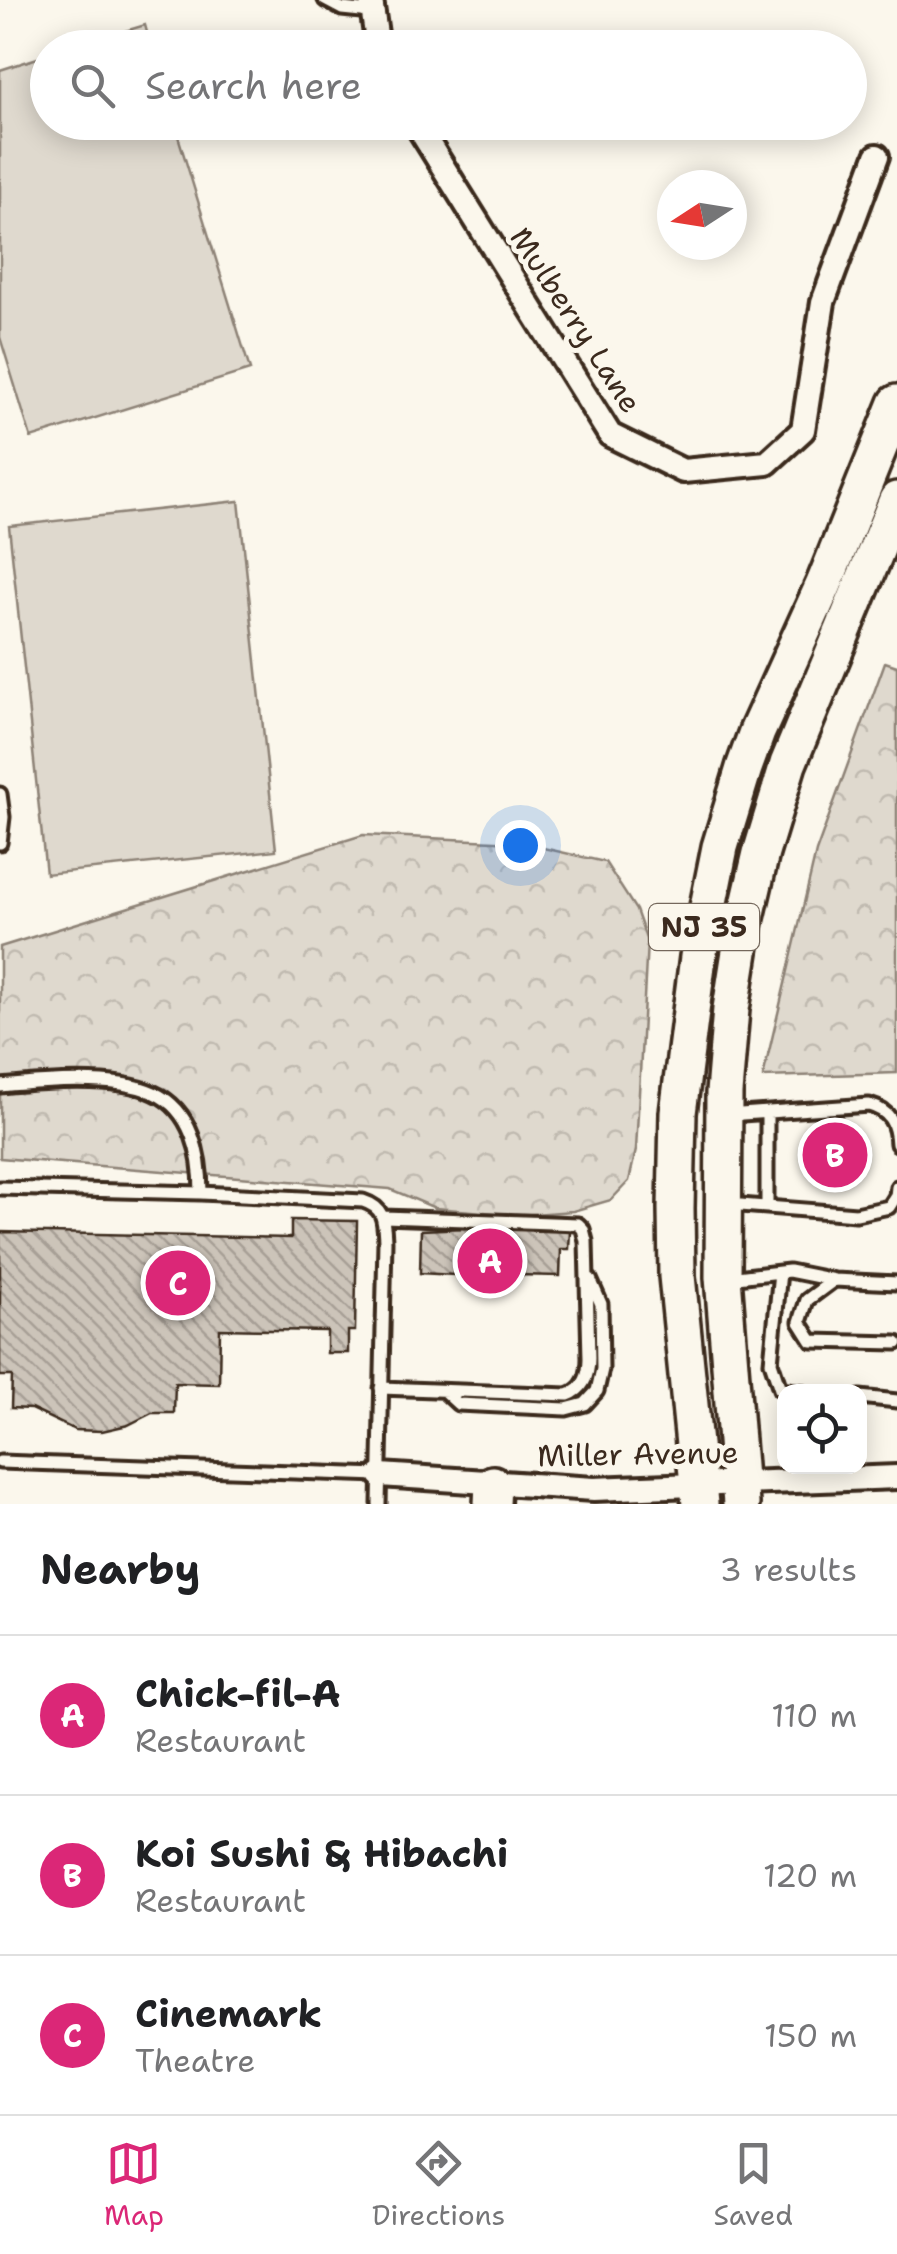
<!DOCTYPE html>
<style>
body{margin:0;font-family:"Shantell Sans",sans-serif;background:#f6f6f6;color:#202124}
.controls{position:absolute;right:30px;bottom:30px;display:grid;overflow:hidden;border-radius:20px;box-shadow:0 5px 25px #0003}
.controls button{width:90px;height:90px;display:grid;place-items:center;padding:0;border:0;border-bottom:2px solid #e0e0e0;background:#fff;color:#202124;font:50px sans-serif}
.compass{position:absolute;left:657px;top:170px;width:90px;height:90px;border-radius:50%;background:#fff;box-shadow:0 5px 25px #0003;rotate:258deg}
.you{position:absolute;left:520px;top:845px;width:35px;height:35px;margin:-25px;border:8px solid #fff;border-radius:50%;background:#1a73e8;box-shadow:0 0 0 15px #1a73e833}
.badge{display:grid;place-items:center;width:65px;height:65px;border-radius:50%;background:#db2777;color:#fff;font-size:32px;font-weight:700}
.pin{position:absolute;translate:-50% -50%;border:5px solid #fff;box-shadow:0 2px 10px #0006}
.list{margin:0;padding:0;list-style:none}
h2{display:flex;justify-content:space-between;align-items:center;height:130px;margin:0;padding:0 40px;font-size:42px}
h2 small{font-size:32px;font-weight:400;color:#757577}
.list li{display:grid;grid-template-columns:65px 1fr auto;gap:30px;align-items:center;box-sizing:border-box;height:160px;padding:0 40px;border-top:2px solid #e0e0e0}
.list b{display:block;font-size:38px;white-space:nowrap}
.list p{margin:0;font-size:32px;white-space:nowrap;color:#757577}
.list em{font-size:32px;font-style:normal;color:#757577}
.icon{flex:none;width:55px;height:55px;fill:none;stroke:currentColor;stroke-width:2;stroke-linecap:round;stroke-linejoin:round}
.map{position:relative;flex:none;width:897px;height:1504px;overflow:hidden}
.search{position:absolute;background:#fff;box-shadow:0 5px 25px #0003;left:30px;right:30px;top:30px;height:110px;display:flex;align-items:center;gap:25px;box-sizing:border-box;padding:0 35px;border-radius:55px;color:#757577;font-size:38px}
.sheet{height:610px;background:#fff}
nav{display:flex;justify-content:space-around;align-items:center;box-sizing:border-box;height:140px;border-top:2px solid #e0e0e0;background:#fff;font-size:28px;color:#757577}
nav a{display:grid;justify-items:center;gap:5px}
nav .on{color:#db2777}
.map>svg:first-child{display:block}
.forest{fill:url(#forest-crowns);stroke:#8d8276;stroke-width:2.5}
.garden{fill:#dfd9ce;stroke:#8d8276;stroke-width:2.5}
.building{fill:url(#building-back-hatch);stroke:#3b2a1e;stroke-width:2.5}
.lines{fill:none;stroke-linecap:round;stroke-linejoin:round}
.service-casing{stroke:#3b2a1e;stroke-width:19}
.minor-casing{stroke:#3b2a1e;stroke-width:30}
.trunk-casing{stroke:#3b2a1e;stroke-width:42}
.service{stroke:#fbf7ec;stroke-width:11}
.minor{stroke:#fbf7ec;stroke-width:22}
.trunk{stroke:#fbf7ec;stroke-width:35}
.labels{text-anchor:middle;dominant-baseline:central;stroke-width:10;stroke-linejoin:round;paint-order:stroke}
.shield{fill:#fbf7ec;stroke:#75685c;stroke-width:2.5}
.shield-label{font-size:28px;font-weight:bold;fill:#3b2a1e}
.street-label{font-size:30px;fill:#3b2a1e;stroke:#fbf7ec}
</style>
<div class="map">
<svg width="897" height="1504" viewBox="0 0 897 1504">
<defs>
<pattern id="forest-crowns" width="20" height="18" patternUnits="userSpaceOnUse" patternTransform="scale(2.5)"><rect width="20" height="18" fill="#dfd9ce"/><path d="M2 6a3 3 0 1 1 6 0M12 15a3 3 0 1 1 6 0" fill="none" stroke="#c0bab0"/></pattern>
<pattern id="building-back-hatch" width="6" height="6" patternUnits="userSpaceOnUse" patternTransform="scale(2.5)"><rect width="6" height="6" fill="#ccc4b9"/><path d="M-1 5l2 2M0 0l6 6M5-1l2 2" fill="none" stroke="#a79f96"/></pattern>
</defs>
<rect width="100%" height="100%" fill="#fbf7ec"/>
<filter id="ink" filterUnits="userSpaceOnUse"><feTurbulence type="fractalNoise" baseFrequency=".01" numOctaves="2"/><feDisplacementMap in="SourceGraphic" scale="20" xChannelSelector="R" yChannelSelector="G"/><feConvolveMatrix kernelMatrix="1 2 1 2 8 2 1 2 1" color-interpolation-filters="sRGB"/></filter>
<g filter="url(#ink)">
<path class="forest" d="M885 662 897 666V1073L763 1077 816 852Z
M363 835 517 842 605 862 636 910 647 941 636 1150 629 1181 611 1200 573 1211 520 1215 435 1208 390 1189 0 1158V947Z"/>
<path class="garden" d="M145 25 151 47H72Z
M47 55 48 122 174 123 250 370 31 438 0 337V70Z
M239 501 276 850 46 874 9 526Z"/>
<path class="building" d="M291 1220 357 1221 355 1331H348V1353H327V1331L220 1329 219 1384 175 1383 174 1413H152L128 1425 102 1431 75 1430 31 1409 11 1408 12 1376H0V1232L291 1238Z
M487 1227 570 1231 569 1249H561L560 1276 516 1275V1277H500V1274L454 1273V1275L420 1273 421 1230Z"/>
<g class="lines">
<g class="service-casing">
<path id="service" d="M325 0 342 9 371 12
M0 794 3 817 0 843
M0 1086C42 1082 115 1075 154 1093 192 1110 201 1155 201 1193
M727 1115 869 1105C890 1111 896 1123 897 1144
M0 1188 201 1193 363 1201C385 1208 384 1221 385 1241L379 1504
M728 1204 856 1214 889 1207 896 1196 897 1187
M767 1207V1113
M780 1272 771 1362 780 1389 804 1392
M728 1278 789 1271 834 1280 897 1283
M834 1280 807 1300 800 1322 812 1341 897 1343
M381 1388 568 1395C585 1389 589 1374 589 1358L586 1241 583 1229 578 1224 384 1217
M444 1391 458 1404 566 1409 585 1404 597 1391 602 1369 601 1304 590 1279
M860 1397 897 1401
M0 1462 380 1475"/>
</g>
<g class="minor-casing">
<path id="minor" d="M371 0 378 48
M415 122 610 435 683 471 767 463 803 430 823 302 877 156
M380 1475 594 1489 897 1477"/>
</g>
<g class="trunk-casing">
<path id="trunk" d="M492 1504 493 1484
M700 1504 677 1276 676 1208 678 1113 698 957 720 847 744 768 757 732 824 584 897 403
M741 1504 723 1277 724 1093 731 1009 744 926 761 853 788 764 897 500"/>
</g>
<use href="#service" class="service"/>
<use href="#minor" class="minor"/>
<use href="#trunk" class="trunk"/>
</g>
</g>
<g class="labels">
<rect class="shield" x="649" y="904" width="110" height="46" rx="8"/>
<g class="shield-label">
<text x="704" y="927">NJ 35</text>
</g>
<g class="street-label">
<text transform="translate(576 320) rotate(57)">Mulberry Lane</text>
<text transform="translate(638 1454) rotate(-1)">Miller Avenue</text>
</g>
</g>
</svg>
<div class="controls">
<button><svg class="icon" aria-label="locate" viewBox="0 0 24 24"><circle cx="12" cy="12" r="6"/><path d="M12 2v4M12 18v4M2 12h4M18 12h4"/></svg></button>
</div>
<svg class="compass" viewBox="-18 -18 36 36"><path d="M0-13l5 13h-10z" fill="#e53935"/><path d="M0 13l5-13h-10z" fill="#757577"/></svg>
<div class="you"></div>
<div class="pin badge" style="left:490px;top:1261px">A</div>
<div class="pin badge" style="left:835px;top:1155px">B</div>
<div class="pin badge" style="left:178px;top:1283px">C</div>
<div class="search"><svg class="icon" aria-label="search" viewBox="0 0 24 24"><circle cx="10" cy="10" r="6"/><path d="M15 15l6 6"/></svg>Search here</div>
</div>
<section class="sheet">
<h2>Nearby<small>3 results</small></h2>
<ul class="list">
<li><span class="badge">A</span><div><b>Chick-fil-A</b><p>Restaurant</p></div><em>110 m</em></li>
<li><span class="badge">B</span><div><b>Koi Sushi &amp; Hibachi</b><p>Restaurant</p></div><em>120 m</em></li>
<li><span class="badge">C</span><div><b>Cinemark</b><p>Theatre</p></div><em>150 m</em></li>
</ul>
</section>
<nav>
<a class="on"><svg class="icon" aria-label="map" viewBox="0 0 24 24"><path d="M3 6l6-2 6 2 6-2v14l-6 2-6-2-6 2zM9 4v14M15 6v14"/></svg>Map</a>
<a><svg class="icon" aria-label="directions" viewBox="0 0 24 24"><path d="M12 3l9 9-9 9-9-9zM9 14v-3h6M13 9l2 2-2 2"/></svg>Directions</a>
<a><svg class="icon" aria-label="saved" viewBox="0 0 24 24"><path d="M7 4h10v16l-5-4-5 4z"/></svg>Saved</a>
</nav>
